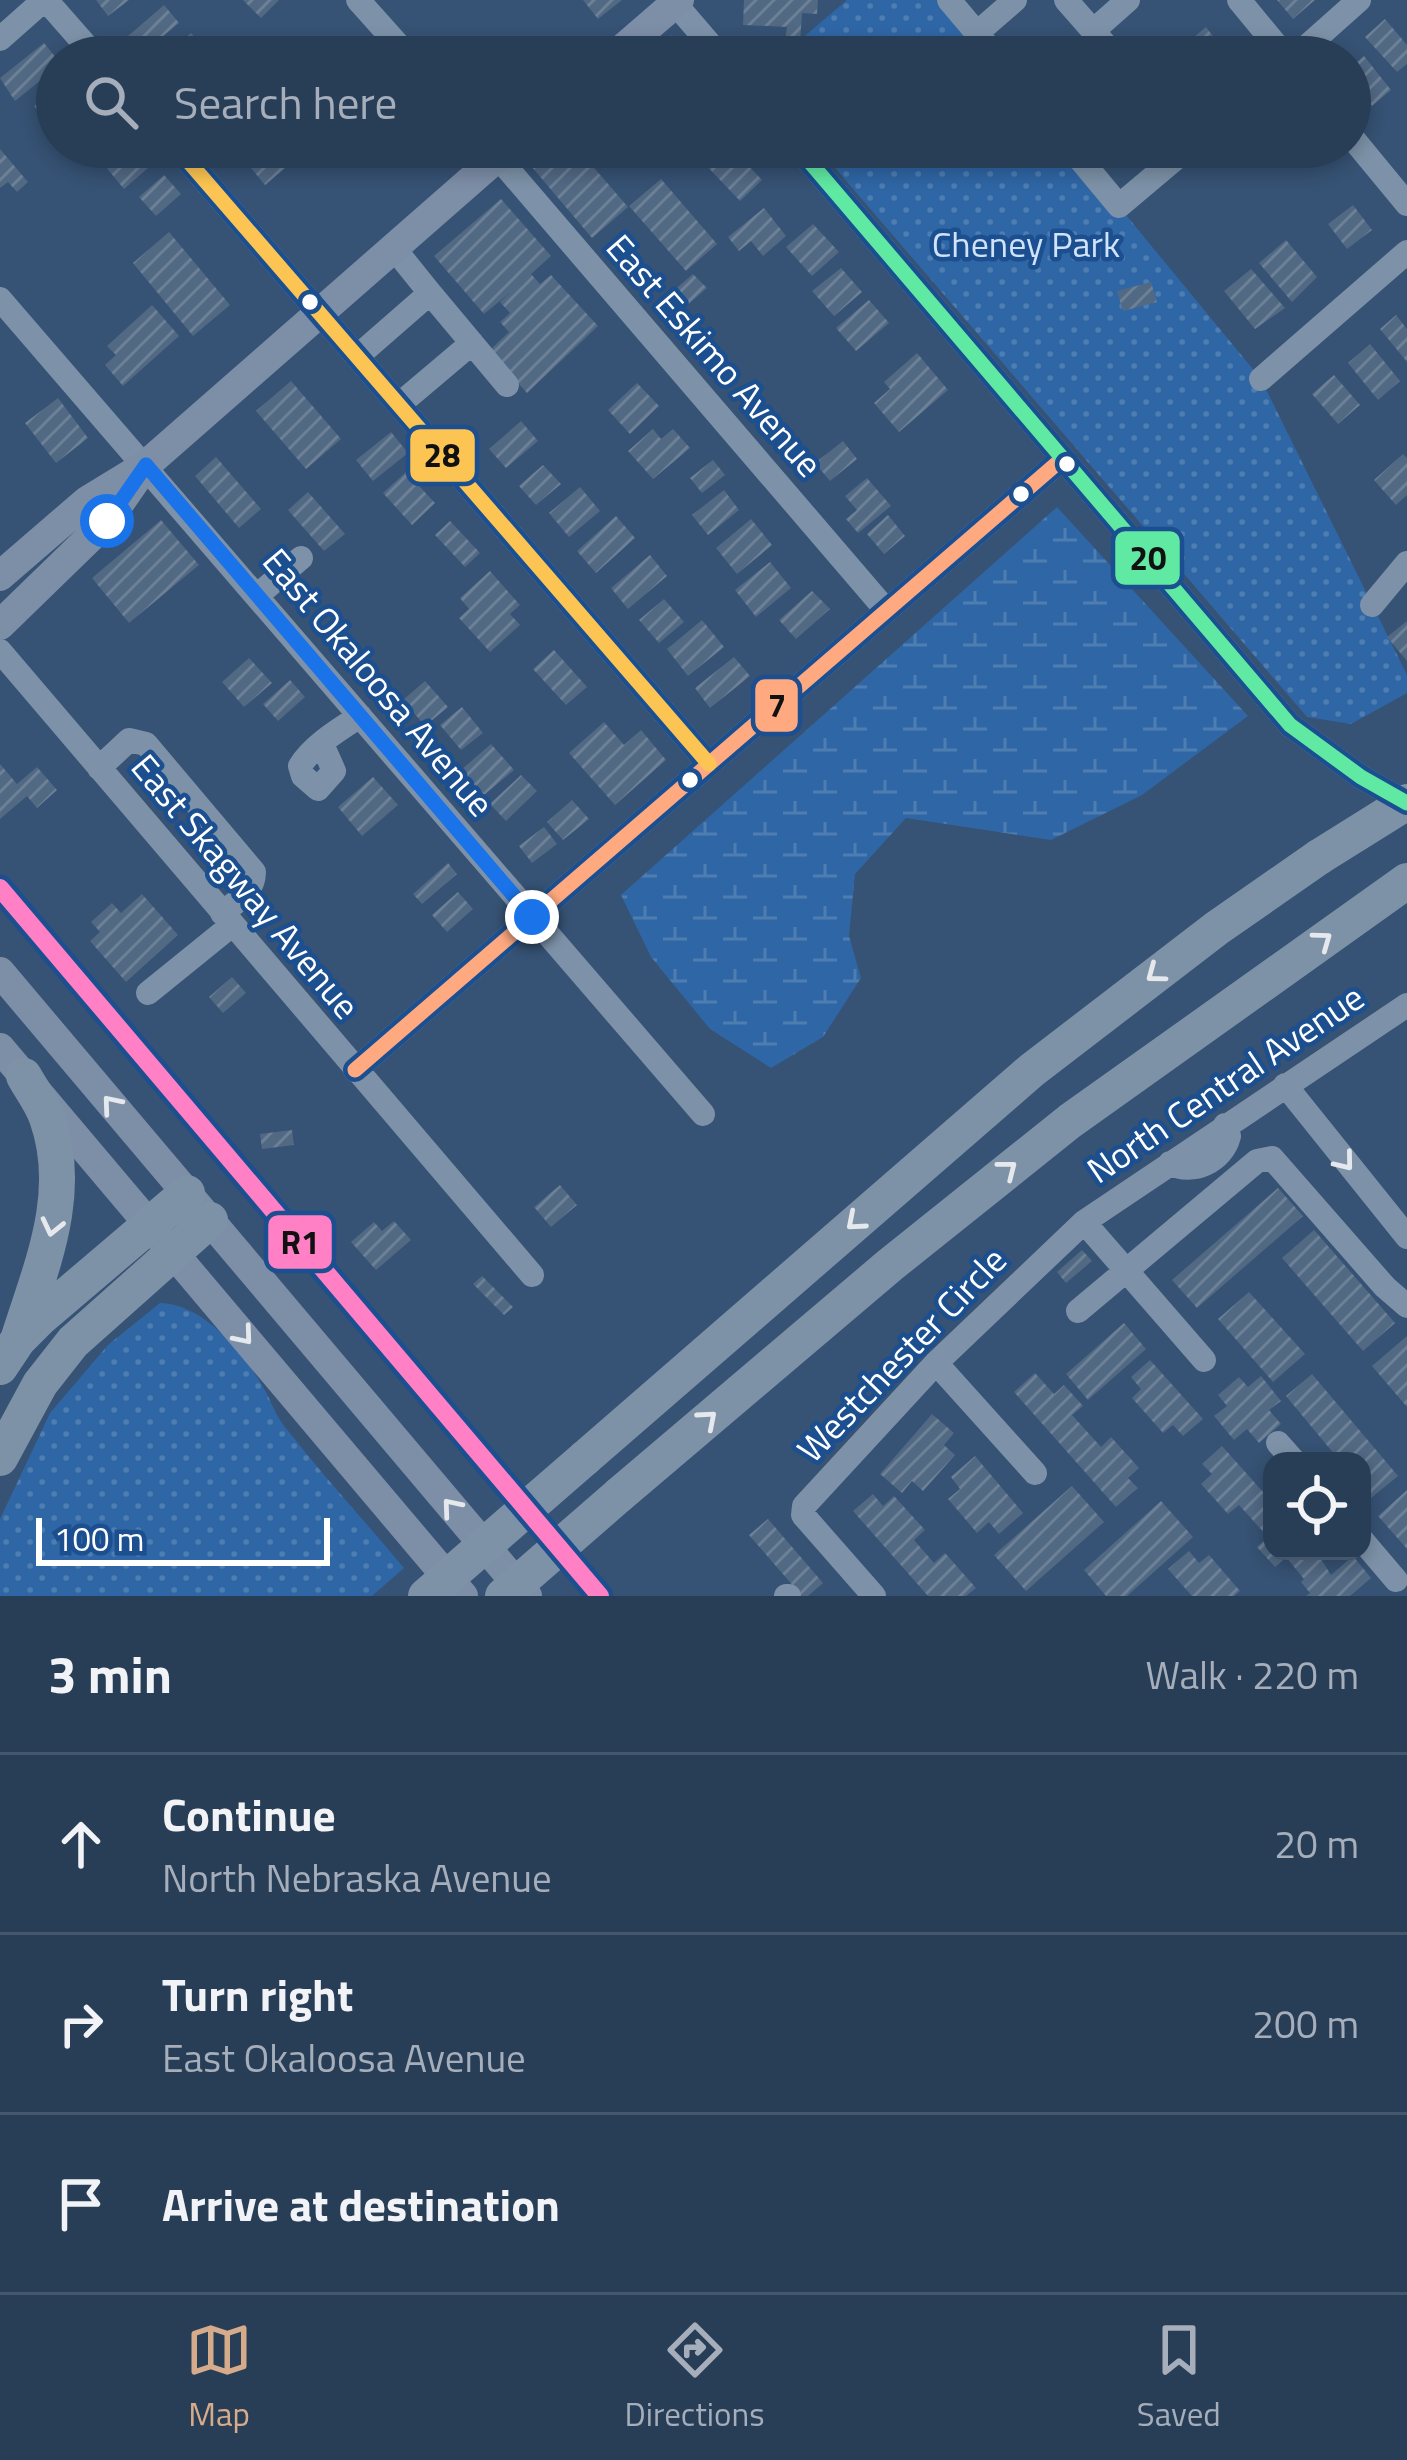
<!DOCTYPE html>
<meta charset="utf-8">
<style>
body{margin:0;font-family:"Titillium Web",sans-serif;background:#30455d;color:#f1f3f6}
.controls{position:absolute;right:36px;bottom:36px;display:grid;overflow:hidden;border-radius:24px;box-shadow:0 6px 18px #0003}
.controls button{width:108px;height:108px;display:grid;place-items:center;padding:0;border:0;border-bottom:3px solid #44576d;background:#283e57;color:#f1f3f6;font:60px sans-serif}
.scale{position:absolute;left:36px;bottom:30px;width:294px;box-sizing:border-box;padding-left:12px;border:6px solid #fff;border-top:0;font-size:33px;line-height:42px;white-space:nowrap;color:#fff;-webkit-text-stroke:9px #1b4f8f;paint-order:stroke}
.stop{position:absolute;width:36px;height:36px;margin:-27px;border:9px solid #1a73e8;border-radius:50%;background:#fff}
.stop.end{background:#1a73e8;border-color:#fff;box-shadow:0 3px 12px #0008}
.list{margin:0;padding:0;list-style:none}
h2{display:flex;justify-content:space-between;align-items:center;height:156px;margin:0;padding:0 48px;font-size:51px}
h2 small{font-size:39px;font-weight:400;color:#a5aeba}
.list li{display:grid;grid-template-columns:78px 1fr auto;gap:36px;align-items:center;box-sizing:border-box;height:180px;padding:0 48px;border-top:3px solid #44576d}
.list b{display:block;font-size:45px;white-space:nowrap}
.list p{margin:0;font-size:39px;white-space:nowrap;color:#a5aeba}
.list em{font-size:39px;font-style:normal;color:#a5aeba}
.icon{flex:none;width:66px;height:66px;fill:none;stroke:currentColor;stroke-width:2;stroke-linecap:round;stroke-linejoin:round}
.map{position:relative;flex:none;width:1407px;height:1596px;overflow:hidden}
.search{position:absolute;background:#283e57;box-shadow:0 6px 18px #0003;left:36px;right:36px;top:36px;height:132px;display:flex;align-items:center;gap:30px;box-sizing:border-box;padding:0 42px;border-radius:66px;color:#a5aeba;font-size:45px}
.sheet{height:696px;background:#283e57}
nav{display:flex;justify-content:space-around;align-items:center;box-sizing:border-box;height:168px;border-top:3px solid #44576d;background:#283e57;font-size:33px;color:#a5aeba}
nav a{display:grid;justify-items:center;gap:6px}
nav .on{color:#d6ab8b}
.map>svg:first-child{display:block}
.grass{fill:url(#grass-dots)}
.wetland{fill:url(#wetland-marsh)}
.building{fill:url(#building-hatch)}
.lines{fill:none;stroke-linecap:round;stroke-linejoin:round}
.minor{stroke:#7d92a8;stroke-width:24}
.major{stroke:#7d8ea7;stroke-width:30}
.highway{stroke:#7e92a7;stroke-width:36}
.highway-bridge{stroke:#7e92a7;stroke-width:36}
.bus-1-casing{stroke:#1b4f8f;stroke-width:24}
.bus-2-casing{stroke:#1b4f8f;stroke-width:24}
.bus-3-casing{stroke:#1b4f8f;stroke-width:24}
.bus-1{stroke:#ffa980;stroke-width:15}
.bus-2{stroke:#fcc553;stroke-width:15}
.bus-3{stroke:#60e9a3;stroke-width:15}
.rail-1-casing{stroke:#1b4f8f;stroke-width:27}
.rail-1{stroke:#ff80c5;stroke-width:18}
.oneway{stroke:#e5e9ed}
.oneway2{stroke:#e5e8ed}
.oneway3{stroke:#e5e9ee}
.route{stroke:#1a73e8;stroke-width:15}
.bus-dot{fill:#fff;stroke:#1b4f8f;stroke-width:4.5}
.labels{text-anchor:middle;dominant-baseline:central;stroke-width:9;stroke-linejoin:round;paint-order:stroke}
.park-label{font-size:36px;fill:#cfe3fa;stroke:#1b4f8f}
.street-label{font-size:36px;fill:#fff;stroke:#1b4f8f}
.line-badge{stroke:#1b4f8f;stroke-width:4.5}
.pale-badge-label{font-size:33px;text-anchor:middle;font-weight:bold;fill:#111}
</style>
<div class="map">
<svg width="1407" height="1596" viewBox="0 0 1407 1596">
<defs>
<pattern id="grass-dots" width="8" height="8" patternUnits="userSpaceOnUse" patternTransform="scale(3)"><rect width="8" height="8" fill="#2f66a5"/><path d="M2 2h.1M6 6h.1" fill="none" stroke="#4e7db2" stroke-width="1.8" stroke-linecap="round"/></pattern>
<pattern id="wetland-marsh" width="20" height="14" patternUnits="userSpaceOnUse" patternTransform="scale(3)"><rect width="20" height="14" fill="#2f66a5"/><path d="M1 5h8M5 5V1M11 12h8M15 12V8" fill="none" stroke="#4e7db2"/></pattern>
<pattern id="building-hatch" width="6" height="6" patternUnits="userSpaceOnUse" patternTransform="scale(3)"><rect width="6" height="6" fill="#526984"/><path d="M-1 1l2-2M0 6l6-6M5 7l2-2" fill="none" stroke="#6c8096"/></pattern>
</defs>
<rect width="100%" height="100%" fill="#365274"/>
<path class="grass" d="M847 0H949L996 57H780Z
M817 147H1070L1261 379 1407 675V693L1351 724 1307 717Z
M160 1303C203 1304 243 1351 263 1387 271 1400 275 1415 285 1427 323 1476 365 1521 404 1568L372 1596H0V1519L50 1413 108 1345Z"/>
<path class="wetland" d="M1057 507 1248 716 1142 795 1051 840 906 818 855 874 849 936 861 978 823 1037 771 1068 710 1029 651 957 621 895Z"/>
<path class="building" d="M96 0H129L108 16Z
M243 0H279L261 18Z
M583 0H622L598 19Z
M744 0H818L817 14 802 13 800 43 785 42 787 27 743 25Z
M1277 0H1315L1293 19Z
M164 5 179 23 141 54 127 37Z
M1385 19 1407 45V64L1397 72 1365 37Z
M1206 27 1219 44 1198 57 1187 43Z
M191 33 209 54 163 57Z
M671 35 689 57H644Z
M460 36 470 49 482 38 498 57H436Z
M44 43 57 59V67L15 101 0 78Z
M1364 56 1391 90 1372 106 1362 93 1353 100 1350 96V68Z
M57 86V132L34 106Z
M77 147H108L89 162Z
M128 147H144L156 161 124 189 105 166Z
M277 147H286L296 159 265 185 251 168Z
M394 147H425L408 163Z
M553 147H576L628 207 592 238 531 166Z
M717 147H731L762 180 740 201 702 161Z
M1119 147H1146L1131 160Z
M0 149 28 182 17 192 8 182 0 188Z
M164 175 181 194 156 216 139 197Z
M661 179 717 244 686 271 629 206Z
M501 199 551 256 531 274 540 284 551 275 598 326 527 393 489 351 509 332 500 322 510 313 500 302 511 292 484 314 434 256Z
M1353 205 1372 230 1347 249 1328 224Z
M764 208 786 236 763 256 751 241 739 251 728 237Z
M813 224 839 252 812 276 786 247Z
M169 232 230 305 193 336 133 263Z
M1286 240 1317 277 1292 302 1259 263Z
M841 268 862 292 834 316 812 291Z
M1251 269 1285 308 1255 329 1224 291Z
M693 274 707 288 685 307 672 292Z
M1151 282 1157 302 1123 311 1117 291Z
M869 300 889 323 856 351 836 328Z
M152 305 179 336 123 386 105 365 116 355 107 346Z
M1396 315 1407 329V362L1380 329Z
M1370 344 1400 381 1378 400 1348 363Z
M917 353 948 390 899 432 874 403 890 389 884 382Z
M1334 375 1360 405 1338 424 1312 394Z
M291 381 341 439 306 469 256 411Z
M637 383 659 406 630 434 608 410Z
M58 398 88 438 56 463 25 423Z
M521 421 538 441 506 468 489 449Z
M653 429 661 439 673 429 690 448 653 479 628 451Z
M391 432 408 453 373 481 356 460Z
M843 441 857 459 830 481 815 463Z
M1403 454 1407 458V495L1396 505 1374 480Z
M216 457 261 509 239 528 195 476Z
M713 460 725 475 702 493 690 478Z
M543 465 561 484 536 505 519 486Z
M406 472 435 503 412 525 383 493Z
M867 478 891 506 858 533 846 519 857 510 845 496Z
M580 487 600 511 569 537 549 513Z
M724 490 739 510 708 535 692 515Z
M308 492 345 534 324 551 288 510Z
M888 515 905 536 884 554 867 534Z
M616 516 635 538 596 573 577 551Z
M751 519 772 545 737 574 716 548Z
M161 520 199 565 129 623 92 578Z
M450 521 480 553 465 567 435 535Z
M650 555 667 576 628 609 611 588Z
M770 562 791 588 756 617 735 590Z
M490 571 520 605 510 614 520 625 490 652 459 618 469 609 460 598Z
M812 591 830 609 796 639 779 620Z
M664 599 684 622 659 643 639 620Z
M702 620 724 647 688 676 667 649Z
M1407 621V661L1387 637Z
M554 650 587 687 566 705 533 669Z
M734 657 750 676 710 708 695 688Z
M249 658 272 683 244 707 222 682Z
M290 680 305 697 278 721 263 704Z
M425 681 448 707 425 726 403 700Z
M462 707 483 733 461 750 440 725Z
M604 722 624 745 641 730 666 760 615 805 569 753Z
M491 744 514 770 484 795 461 770Z
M0 764 17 784 37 767 57 790 37 808 27 796 0 819Z
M521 775 537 791 506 821 490 804Z
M373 777 398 805 362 836 338 807Z
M572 800 589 819 563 840 547 822Z
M544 827 557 844 532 863 519 846Z
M448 863 457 874 422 904 413 894Z
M458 892 473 909 447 932 432 915Z
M142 894 178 935 126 982 90 941 100 932 91 922 112 903 121 913Z
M232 977 246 993 223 1013 209 997Z
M292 1130 294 1145 262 1149 260 1134Z
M560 1185 577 1205 551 1227 534 1207Z
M1278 1188 1303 1216 1197 1308 1172 1280Z
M394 1221 411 1240 376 1270 351 1242 374 1222 382 1231Z
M1314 1230 1395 1323 1363 1351 1282 1258Z
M1082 1250 1092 1261 1066 1283 1057 1272Z
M482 1276 513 1307 504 1315 473 1284Z
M1249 1292 1305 1354 1273 1382 1218 1319Z
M1124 1323 1146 1349 1088 1400 1066 1374Z
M1407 1336V1407L1372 1366Z
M1150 1360 1203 1419 1183 1436 1173 1425 1163 1433 1132 1398 1141 1389 1131 1377Z
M1035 1373 1054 1394 1064 1385 1083 1406 1072 1415 1101 1447 1111 1437 1139 1468 1128 1478 1138 1488 1116 1507 1014 1392Z
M1312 1374 1398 1476 1371 1498 1362 1487V1461H1340L1286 1396Z
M1261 1376 1281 1401 1269 1410 1281 1424 1259 1443 1247 1429 1234 1440 1214 1416 1227 1406 1218 1395 1239 1377 1248 1387Z
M932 1414 954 1433 944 1445 955 1455 923 1491 912 1481 902 1493 880 1474Z
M1222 1446 1272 1502V1551H1316L1331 1575 1353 1556 1371 1578 1350 1596H1306L1310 1593 1301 1582 1304 1579 1286 1557 1275 1567 1257 1547 1268 1537 1239 1505 1228 1514 1201 1484 1212 1474 1202 1464Z
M975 1456 1023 1513 999 1534 989 1522 977 1533 948 1499 960 1489 951 1477Z
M1072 1486 1104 1522 1026 1591 994 1555Z
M1407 1490V1549L1378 1516Z
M873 1494 883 1506 894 1496 925 1530 914 1540 934 1563 945 1553 976 1588 966 1596H928L853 1511Z
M1161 1501 1193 1537 1127 1596H1106L1084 1570Z
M768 1519 823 1583 808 1596H802L749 1535Z
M1189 1551 1199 1563 1209 1555 1240 1591 1234 1596H1192L1168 1569Z"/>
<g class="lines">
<path class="minor" d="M46 0 96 57
M358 0 409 57
M672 0 721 57
M949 0 997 57
M1066 0 1116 57
M1239 0 1286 57
M1093 31 1128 0
M977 33 1015 0
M0 39 44 0
M1295 57 1359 0
M1350 135 1407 204
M176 147 709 764
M489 147 886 610
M797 147 1290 725 1361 777 1407 803
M1070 147 1119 206 1189 147
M430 293 507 385
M0 299 703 1114
M359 355 430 293 393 247
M1261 379 1407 252
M401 403 472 343
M258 595 301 558
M1372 605 1407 563
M0 651 532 1275
M322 744 334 771 318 789 303 776 300 766C313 745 340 729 360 716
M99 768 129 740 146 744 254 872C254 892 236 902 222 913
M148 993 232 925
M355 1070 1062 459
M1285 1085 1407 1237
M1170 1163C1193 1176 1223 1161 1229 1136L1225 1125
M1084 1222 1204 1360
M1078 1311 1257 1161 1272 1158 1385 1287 1407 1306
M936 1363 1035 1473
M1278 1443 1294 1461
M1362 1540 1396 1580
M786 1596H789
M874 1596 803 1515 804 1506 936 1363 1084 1222 1407 1005"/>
<path class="major" d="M613 57 679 0
M0 576 87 501 146 465 509 147
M0 625 107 521 139 475
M0 972 527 1596
M0 1048 463 1596"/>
<path class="highway" d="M18 1340C41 1267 74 1194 47 1118 42 1103 31 1089 24 1076
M0 1367 18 1340 40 1318 187 1193
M0 1458 40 1384 73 1342 210 1220
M585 1458 1032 1070 1217 928 1319 857
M619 1495 890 1265 1070 1121 1407 881"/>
<path class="highway-bridge" d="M1319 857 1407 802
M426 1596 585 1458
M503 1596 619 1495"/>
<g class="bus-1-casing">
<path id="bus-1" d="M355 1070 1062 459"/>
</g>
<g class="bus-2-casing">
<path id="bus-2" d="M176 147 709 764"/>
</g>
<g class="bus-3-casing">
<path id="bus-3" d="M797 147 1290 725 1361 777 1407 803"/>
</g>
<use href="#bus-1" class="bus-1"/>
<use href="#bus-2" class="bus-2"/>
<use href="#bus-3" class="bus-3"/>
<g class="rail-1-casing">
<path id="rail-1" d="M0 888 600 1596"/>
</g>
<use href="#rail-1" class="rail-1"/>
</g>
<defs><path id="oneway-chevron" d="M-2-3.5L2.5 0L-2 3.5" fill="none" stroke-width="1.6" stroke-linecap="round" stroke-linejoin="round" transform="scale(3)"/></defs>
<g class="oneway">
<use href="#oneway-chevron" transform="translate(1323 940) rotate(-36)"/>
<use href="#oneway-chevron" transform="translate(1155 974) rotate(143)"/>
<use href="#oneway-chevron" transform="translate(1008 1169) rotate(-38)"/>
<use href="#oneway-chevron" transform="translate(855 1222) rotate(139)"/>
<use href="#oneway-chevron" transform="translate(52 1227) rotate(103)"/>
<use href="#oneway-chevron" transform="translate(708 1419) rotate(-41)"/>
</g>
<g class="oneway2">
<use href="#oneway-chevron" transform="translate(111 1104) rotate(-130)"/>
<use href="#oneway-chevron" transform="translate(244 1336) rotate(50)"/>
<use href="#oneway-chevron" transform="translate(451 1507) rotate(-130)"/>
</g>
<use class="oneway3" href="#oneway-chevron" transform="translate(1345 1162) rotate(51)"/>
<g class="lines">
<path class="route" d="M107 521 146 465 532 917"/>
</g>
<g class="bus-dot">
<circle cx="310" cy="302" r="10"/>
<circle cx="1067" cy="464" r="10"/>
<circle cx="1021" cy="494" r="10"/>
<circle cx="690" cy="780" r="10"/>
</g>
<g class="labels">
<g class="park-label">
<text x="1026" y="243">Cheney Park</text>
</g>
<g class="street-label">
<text transform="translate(715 355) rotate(49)">East Eskimo Avenue</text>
<text transform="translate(379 682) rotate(50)">East Okaloosa Avenue</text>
<text transform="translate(246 886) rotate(50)">East Skagway Avenue</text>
<text transform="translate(1225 1083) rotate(-34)">North Central Avenue</text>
<text transform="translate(901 1354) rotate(-46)">Westchester Circle</text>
</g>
</g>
<g class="line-badge">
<rect x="408" y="427" width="69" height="57" rx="12" fill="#fcc553"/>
<rect x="1113" y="529" width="69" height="58" rx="12" fill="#60e9a3"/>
<rect x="753" y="677" width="47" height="57" rx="12" fill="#ffa980"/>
<rect x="266" y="1213" width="68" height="58" rx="12" fill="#ff80c5"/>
</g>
<g class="pale-badge-label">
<text x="442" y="467">28</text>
<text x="1148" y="570">20</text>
<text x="777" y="717">7</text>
<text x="300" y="1254">R1</text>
</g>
</svg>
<div class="controls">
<button><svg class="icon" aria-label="locate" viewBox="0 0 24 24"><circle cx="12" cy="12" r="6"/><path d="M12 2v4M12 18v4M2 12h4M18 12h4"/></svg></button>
</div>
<div class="scale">100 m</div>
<div class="stop" style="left:107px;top:521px"></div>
<div class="stop end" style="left:532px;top:917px"></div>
<div class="search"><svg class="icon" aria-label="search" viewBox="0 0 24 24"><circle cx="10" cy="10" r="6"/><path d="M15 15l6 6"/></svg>Search here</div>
</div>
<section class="sheet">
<h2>3 min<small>Walk · 220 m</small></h2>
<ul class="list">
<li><svg class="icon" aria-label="ahead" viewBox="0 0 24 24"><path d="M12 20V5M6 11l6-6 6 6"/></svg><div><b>Continue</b><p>North Nebraska Avenue</p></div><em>20 m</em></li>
<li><svg class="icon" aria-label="right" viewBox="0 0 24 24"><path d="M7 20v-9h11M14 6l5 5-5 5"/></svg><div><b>Turn right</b><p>East Okaloosa Avenue</p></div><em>200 m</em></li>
<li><svg class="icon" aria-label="arrive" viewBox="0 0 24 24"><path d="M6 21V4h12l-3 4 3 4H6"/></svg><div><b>Arrive at destination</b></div></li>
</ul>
</section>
<nav>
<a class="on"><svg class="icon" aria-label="map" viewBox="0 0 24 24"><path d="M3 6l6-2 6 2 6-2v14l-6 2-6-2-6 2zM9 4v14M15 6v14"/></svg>Map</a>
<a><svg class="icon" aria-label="directions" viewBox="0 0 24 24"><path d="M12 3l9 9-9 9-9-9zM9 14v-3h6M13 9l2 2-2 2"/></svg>Directions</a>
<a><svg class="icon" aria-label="saved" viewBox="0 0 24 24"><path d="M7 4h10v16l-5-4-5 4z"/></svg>Saved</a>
</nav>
